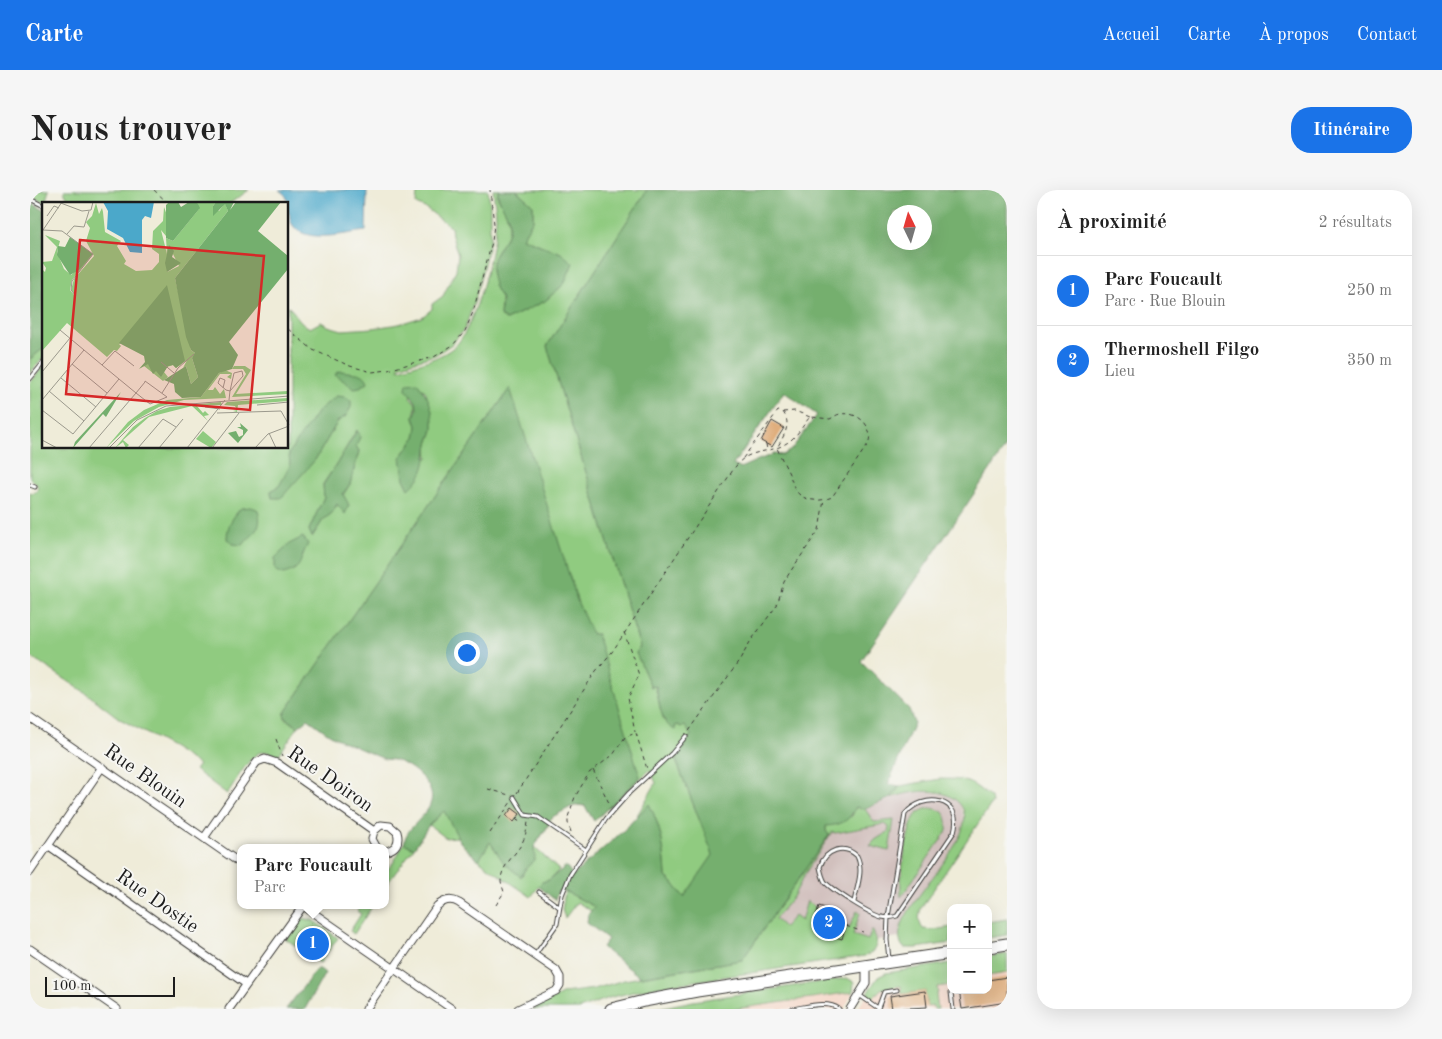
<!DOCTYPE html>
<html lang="fr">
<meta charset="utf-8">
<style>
body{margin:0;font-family:"Old Standard TT",serif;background:#f6f6f6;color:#222}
.controls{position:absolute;right:15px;bottom:15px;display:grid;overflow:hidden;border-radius:10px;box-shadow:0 5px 20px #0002}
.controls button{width:45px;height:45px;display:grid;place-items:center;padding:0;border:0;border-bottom:1px solid #e0e0e0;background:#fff;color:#222;font:25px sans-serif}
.compass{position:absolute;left:857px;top:15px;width:45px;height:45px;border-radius:50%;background:#fff;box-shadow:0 5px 20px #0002;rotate:355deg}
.scale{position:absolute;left:15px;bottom:12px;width:130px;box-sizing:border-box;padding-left:5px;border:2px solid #1c1c1c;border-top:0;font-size:14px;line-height:18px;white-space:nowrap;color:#1c1c1c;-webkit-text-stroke:4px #f6f6f2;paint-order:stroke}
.you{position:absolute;left:436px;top:462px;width:18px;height:18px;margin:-12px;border:4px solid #fff;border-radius:50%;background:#1a73e8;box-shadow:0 0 0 8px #1a73e833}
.badge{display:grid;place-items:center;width:32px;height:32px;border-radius:50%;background:#1a73e8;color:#fff;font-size:16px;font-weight:700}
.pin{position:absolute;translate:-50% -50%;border:2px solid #fff;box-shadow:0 1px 5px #0006}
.popup{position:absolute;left:207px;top:654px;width:152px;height:65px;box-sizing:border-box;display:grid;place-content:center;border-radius:10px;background:#fff;filter:drop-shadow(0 1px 4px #0005);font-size:16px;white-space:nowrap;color:#767676}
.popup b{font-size:19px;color:#222}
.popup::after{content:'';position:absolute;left:50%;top:100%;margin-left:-10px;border:10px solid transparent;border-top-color:#fff}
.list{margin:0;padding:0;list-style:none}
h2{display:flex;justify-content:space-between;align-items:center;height:65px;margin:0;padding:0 20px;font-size:21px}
h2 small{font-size:16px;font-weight:400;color:#767676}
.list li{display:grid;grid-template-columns:32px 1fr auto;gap:15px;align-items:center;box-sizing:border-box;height:70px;padding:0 20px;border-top:1px solid #e0e0e0}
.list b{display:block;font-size:19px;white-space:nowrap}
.list p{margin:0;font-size:16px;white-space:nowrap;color:#767676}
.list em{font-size:16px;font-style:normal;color:#767676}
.map{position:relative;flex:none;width:977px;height:819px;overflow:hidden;border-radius:20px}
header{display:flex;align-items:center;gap:30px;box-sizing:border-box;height:70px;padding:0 25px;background:#1a73e8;color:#fff}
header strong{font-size:24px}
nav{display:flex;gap:28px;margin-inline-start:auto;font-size:18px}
.intro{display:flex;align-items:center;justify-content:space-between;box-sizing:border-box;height:120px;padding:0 30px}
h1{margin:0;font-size:35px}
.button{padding:12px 22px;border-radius:20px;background:#1a73e8;color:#fff;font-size:18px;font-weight:700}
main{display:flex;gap:30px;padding:0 30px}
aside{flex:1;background:#fff;border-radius:20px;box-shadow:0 5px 20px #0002}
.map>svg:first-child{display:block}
.built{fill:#f5d3c2}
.industrial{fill:#d1c0bd}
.green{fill:#90cb80;stroke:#56744e;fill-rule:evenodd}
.forest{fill:#74af6e;stroke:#486645;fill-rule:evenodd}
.water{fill:#4ba8ca;stroke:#346273}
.building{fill:#e0ae7d}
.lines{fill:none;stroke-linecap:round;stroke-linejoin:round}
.service-casing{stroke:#3c3b38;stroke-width:5}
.minor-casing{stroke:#3c3b38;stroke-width:9}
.primary-casing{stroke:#3c3b38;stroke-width:13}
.path{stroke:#3c3b38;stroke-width:1;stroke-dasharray:4 4;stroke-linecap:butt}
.service{stroke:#fff;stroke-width:3}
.minor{stroke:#fff;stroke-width:7}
.primary{stroke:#fff;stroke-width:11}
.labels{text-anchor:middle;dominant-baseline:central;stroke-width:4;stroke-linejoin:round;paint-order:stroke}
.street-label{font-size:20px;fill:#1c1c1c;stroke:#f6f6f2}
.inset-road{fill:none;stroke:#9b998d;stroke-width:1}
.view{fill:#d62828;fill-opacity:0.15;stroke:#d62828;stroke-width:2.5}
.inset-edge{fill:none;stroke:#1c1c1c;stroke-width:2.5}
</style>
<header>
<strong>Carte</strong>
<nav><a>Accueil</a><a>Carte</a><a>À propos</a><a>Contact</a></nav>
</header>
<div class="intro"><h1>Nous trouver</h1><a class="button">Itinéraire</a></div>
<main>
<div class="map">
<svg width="977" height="819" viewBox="0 0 977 819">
<rect width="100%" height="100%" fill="#f6f6f2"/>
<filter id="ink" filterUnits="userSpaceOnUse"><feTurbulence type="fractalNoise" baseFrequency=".02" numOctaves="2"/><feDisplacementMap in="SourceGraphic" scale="10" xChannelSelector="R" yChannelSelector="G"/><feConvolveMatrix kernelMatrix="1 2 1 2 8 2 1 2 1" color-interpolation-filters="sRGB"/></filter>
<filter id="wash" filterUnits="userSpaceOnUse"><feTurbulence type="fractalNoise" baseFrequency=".0096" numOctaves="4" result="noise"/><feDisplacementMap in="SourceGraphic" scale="20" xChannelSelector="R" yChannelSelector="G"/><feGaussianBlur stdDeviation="1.12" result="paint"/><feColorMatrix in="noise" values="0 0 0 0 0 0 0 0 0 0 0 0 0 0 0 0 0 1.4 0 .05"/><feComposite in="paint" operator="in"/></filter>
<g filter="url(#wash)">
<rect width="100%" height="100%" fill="#efecd9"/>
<path class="built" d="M977 773V819H828L843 794 921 782V800H958V776Z
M823 802 814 819H705Z"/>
<path class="industrial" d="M900 602 917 605 928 610 932 620 934 631 931 645 870 740 869 747 712 770 799 645 826 617 835 619 877 603Z"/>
<path class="green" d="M0 0H19L15 13 0 6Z
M34 0H219L199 14H42L35 4Z
M391 0H458L460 15V50L445 110 435 138 422 154 405 165 369 176V179C389 173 410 169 425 156 445 139 466 53 466 27 466 18 464 9 463 0H468L467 6 476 22 479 33 476 49 467 60 465 97 471 108 470 126 476 130 515 111 534 94 531 63 492 48 503 30V15L486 0H617L517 156 610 457 606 463 621 497 625 496 634 531 645 539 644 536 649 535 655 536 662 545 646 571 684 665 654 708 642 692 636 687C635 663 631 636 619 615L605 629 626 593 620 580 564 631 555 616C542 613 528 621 519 630L518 636 504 657 529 680 519 690 512 692 501 707C481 692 438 667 427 647L416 648 399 635 414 621 480 198 254 524 255 528 268 537 248 566C242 563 236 560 229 563 218 568 204 594 197 604L165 580 169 575 143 558 90 529 56 503 0 466V302L3 303 7 301C9 294 5 293 0 289V193L14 175V258H258V116C267 124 268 132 280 138L291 132 298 136 312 140 343 138 369 134 392 127 402 119V114L413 106 426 80 428 65 422 46 421 37 397 19 386 14 387 3ZM386 192 396 202 403 240 397 257 398 268 371 267C378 257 388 248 387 235 386 233 384 230 384 228 384 216 391 218 380 207ZM316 226 308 231 285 270 242 308 241 301 249 297 260 276 259 263 271 247ZM326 241V256L329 261 320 294 302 323 293 330 282 347 279 340 294 307 293 294 306 275Z
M14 158V167L0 183V169Z
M910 589C937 589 940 591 961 608L962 613 891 718C889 726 888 732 893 739L904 740 921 737V753L886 758H874C844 726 976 637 921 607 904 597 878 602 861 608L870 596Z
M826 617 835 619 844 632 864 630 859 661 840 656 845 650 858 642 859 637 855 634 805 643 802 642 776 682 763 707 745 729 754 737 764 726 771 731 777 711 788 719 785 728 793 730 789 742 811 749 816 737 819 738 827 721 830 723 823 745 838 750 842 740C850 752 847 761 835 766L625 797 582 807 549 819H503L534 803 564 799 594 790 712 770 799 645 796 641V636L822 626Z
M900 618C916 620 918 626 917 641L871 707C869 693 877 633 887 624 891 620 895 619 900 618Z
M374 653 384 658 356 695V681L363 673Z
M535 701 565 717 561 721 547 712 535 728 532 720Z
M331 715H343L324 744 320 741 331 724 327 721Z
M274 728 284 731 308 748 290 773 256 749 267 734Z
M977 729V745L958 748V732Z
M977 764V783L958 786V767Z
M921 773V795L907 797 908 803 906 804 908 819H904L903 816 897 817 895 801 872 804 871 796 851 799 842 809 837 803 848 787 856 783Z
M817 788 824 792 823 802 705 819H624L663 811Z"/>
<path class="forest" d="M468 0H486L503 15V30L492 48 531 63 543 73 534 94 515 111 476 130 470 126C470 121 473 112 471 107 469 104 466 101 465 97 462 90 461 82 462 74 464 58 480 51 479 32 478 21 466 11 468 0Z
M617 0H977V255L831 471 879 519 884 533 858 594 870 596 861 608 835 619 826 617C819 631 812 635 796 636V641L799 645 712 770 610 787 572 757 578 749 557 733 558 724 565 717 535 701H528L525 710 508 696 512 692 519 690 536 676 543 685 593 641 619 614C631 636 635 662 636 687L642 692 654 707 683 665 646 570 661 545 655 536 650 537 649 535 645 536 646 540C630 536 629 510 626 496L621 497 606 463 610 457 517 156ZM864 22H894V52H864ZM754 202 787 225 761 260 753 265 744 264 728 270 710 278 703 275Z
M0 12 14 20V158L0 169Z
M312 181C322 184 334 180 338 192L330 197 324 198 305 185 307 182Z
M387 192C399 207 404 219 403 239 402 245 398 251 397 258 396 276 393 287 379 299L374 289 371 267 385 248 387 236 384 227 387 219 386 212 376 199 377 193Z
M480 198 548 413 562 444H567L610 587 564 631 555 616 549 615 541 617 524 626 519 631 518 636 504 657 505 670 496 678 491 687 474 673 460 652 449 670 431 653 414 621 399 635 384 658 374 653C376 636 397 628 401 612 406 595 381 575 367 571 362 569 357 570 352 568 337 562 321 555 306 548 296 543 287 535 278 529L268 537 255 527 254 524Z
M306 206 316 207 321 211V217L316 226 308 231 285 270 251 308H242L241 301 249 296 260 276 259 263 288 221Z
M327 240 330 247 326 256 329 261 320 294 313 304 319 315 315 324 307 314 302 323 293 330 282 347 279 340 294 307 293 295 306 275Z
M221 317 227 319C235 335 223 345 212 355L203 354 197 349C197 336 202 328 211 318Z
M273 347 278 354C268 371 274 379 253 384L245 380V368L261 353Z
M287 779H290L295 783 275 819H256Z"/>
<path class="water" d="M249 0H337L336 41C316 43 274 55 262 34 260 31 260 26 259 23 255 11 262 9 249 0Z"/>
<g id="blocks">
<path class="building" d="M742 231 754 238 742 257 731 251Z
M482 618 490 624 484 632 476 626Z
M789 716 805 721 802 730 816 735 812 749 789 742 793 730 785 728Z
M977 787V812L932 819 929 800H958V790Z
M895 801 897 817 862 819 860 806Z"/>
</g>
</g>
<g filter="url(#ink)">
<use href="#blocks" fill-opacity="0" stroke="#3c3b38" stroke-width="1"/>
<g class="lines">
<g class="service-casing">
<path id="service" d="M0 9 14 16
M0 189 14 172
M0 295 5 297
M484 607 495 625 508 627 556 660
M509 702 529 717
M824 712C827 697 834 680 827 666 814 653 795 660 790 677 791 682 792 687 795 692 802 700 841 725 852 727 857 728 862 728 867 726L924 642C934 607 893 602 875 624L858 727 857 750 859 769
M505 765 527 734 532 705 540 685 576 629 599 603 642 563 656 546
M921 802 923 819
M829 805 848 818
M848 818 854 802 867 800
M972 818V819
M762 819C776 817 797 810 809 819"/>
</g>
<g class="minor-casing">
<path id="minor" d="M0 528 210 673
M174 648 224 576 227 572 235 569 247 573 344 641
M19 656 216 794
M347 658 342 649 344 641 351 635 360 636 367 642C370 652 366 659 356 661
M0 682 72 577
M272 715 422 819
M0 759 87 819
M199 819 273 716
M336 819 407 716C414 710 421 708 429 713L526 780 530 787V795L526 801 488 819
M820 819 836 793V775"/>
</g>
<g class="primary-casing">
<path id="primary" d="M958 757 977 754
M581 819 614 811 667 801 921 763"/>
</g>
<path class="path" d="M124 0 139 14
M258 139 283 160 320 176 342 182 358 180 404 167 423 155 435 141 443 122 462 52 464 34 460 0
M753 222 765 221 780 227
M736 254 737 260
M594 442 609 485 598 508 605 542
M659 541 710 470 720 452 747 415 754 392 760 382 789 340 794 310
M246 549 252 566
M563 580 580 615
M275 582 279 576
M458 599 479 605
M487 603 566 481 582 462 699 286C703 280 708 272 714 268 726 260 743 262 755 254 765 249 772 237 779 228L782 227 800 229C804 227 807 224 811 224 828 221 845 237 838 254L802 307C791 312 774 312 766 301 763 296 762 291 760 286 756 277 751 268 747 258 754 245 762 235 753 222L748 221 713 268
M486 629 488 631H492
M541 642 538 633V627L545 607 559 583 583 565 595 547 606 543 617 579
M460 643 481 612
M466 715 474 702C473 698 471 694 471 690 471 677 484 666 491 655 495 648 497 640 498 632
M816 736 833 742
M273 751 275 747 277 748 282 740 280 735 281 732"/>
<use href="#service" class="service"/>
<use href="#minor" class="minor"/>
<use href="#primary" class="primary"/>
</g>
</g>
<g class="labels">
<g class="street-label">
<text transform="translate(115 587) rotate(35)">Rue Blouin</text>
<text transform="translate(300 590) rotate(35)">Rue Doiron</text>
<text transform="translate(127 712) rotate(35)">Rue Dostie</text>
</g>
</g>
<g transform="translate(12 12)">
<rect width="246" height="246" fill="#efecd9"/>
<path d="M155 0H174L171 4 177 9 183 1 186 9 133 76 149 148 154 152 150 156 156 175 149 182 144 164 141 166 145 158 134 166 131 163 125 165 122 170 126 175 121 179 102 164 134 125 77 142 79 144 75 149 72 148 65 155 25 121 0 149V67L3 70 4 66 0 60 10 59 15 45 3 33 18 39 15 50 22 67 29 73 51 53 30 78 28 88 34 95 29 88 32 77 52 54 44 39 48 26 44 20 50 14 54 1 57 12 60 6 61 10 63 30 79 39 75 44 84 59 82 62 94 69 110 68 117 60V52L110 47 111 29 121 19 122 5 126 16 124 34 119 28 125 52 124 36 131 39 157 7ZM127 44 137 64 125 70V57ZM192 164H203L209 168 194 192 246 189V192L190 195 204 172 201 167H190ZM183 168 190 171 189 177 185 175 189 172H178L166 188H171L173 185 178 192 182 187 184 196 142 198 117 205 92 219 64 246 86 220 102 208 125 198 159 195 177 171ZM246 196V199L196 203 195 210 191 209 195 208 193 204 182 203 185 200ZM179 200 180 203 155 204 161 211 163 209 167 213 162 214 166 219 150 204 107 215 81 238 87 243 84 246 81 240 73 246 91 225 103 216 115 209 128 205ZM161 229 174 240 169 246 154 237Z" fill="#90cb80" fill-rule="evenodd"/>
<path d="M127 0H136L139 5 147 0H155L158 6 131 39 124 36V3ZM174 0H192L188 8 194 0H239L216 29 246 54V67L187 140 196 153 190 167 177 171 159 195 140 196 133 190 132 182 122 178 144 164 149 182 156 175 150 156 153 151 149 148 144 135 133 76 186 9 183 2 171 14V4ZM28 35 51 52 37 68 28 73 15 53 16 44 23 45ZM127 43 132 49 130 55 139 61 125 70 123 61ZM125 83 143 159 134 166 131 163 126 164 119 175 114 169 111 172 106 162 97 167 103 160 102 154 77 141ZM79 190 64 215 61 212 31 246 33 240ZM198 221 206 228 196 241 186 231 194 229 197 235 201 233V228L195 225H199Z" fill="#74af6e"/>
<path d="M61 0H112L109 16 103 14 100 18V51L88 50 81 36 65 27 66 9Z" fill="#4ba8ca"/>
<path class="inset-road" d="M16 0 40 9 49 8 51 0M5 14 12 4 17 6M1 28 20 29 51 52 30 79 29 88 34 94M1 28 20 0M25 32 32 24 42 25 47 9M18 128 60 163 94 191 108 202 125 195 103 179V180L94 191 47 246M119 160 132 171M30 162 65 191M60 163 73 149 92 164M0 170 28 136M19 176 54 205M181 186 183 178 178 176 176 181 177 182 184 188 188 189M7 189 42 219M120 191 136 166 152 152M0 198 42 148M187 198 188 189 192 171 200 169 201 174 188 189M215 203 247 200M163 205 178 207M0 208 31 232 77 177M175 211 239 209 247 223M227 231 234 246M0 238 15 246M67 246 95 218 124 204 247 194M96 246 121 217 134 225M117 246 141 217M145 246 183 198M170 246 197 211M213 246 226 232 247 224"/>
<path class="view" d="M38 38 222 54 208 208 24 192Z"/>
<rect width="246" height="246" class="inset-edge"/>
</g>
</svg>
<div class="controls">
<button>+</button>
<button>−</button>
</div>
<svg class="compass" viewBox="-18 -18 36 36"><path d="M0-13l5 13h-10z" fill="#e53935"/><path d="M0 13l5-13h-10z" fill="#767676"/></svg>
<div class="scale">100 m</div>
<div class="you"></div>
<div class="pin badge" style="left:283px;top:754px">1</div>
<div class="popup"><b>Parc Foucault</b>Parc</div>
<div class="pin badge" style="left:799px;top:733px">2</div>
</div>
<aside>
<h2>À proximité<small>2 résultats</small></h2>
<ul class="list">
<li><span class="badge">1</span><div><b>Parc Foucault</b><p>Parc · Rue Blouin</p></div><em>250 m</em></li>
<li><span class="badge">2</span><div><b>Thermoshell Filgo</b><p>Lieu</p></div><em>350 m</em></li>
</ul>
</aside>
</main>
